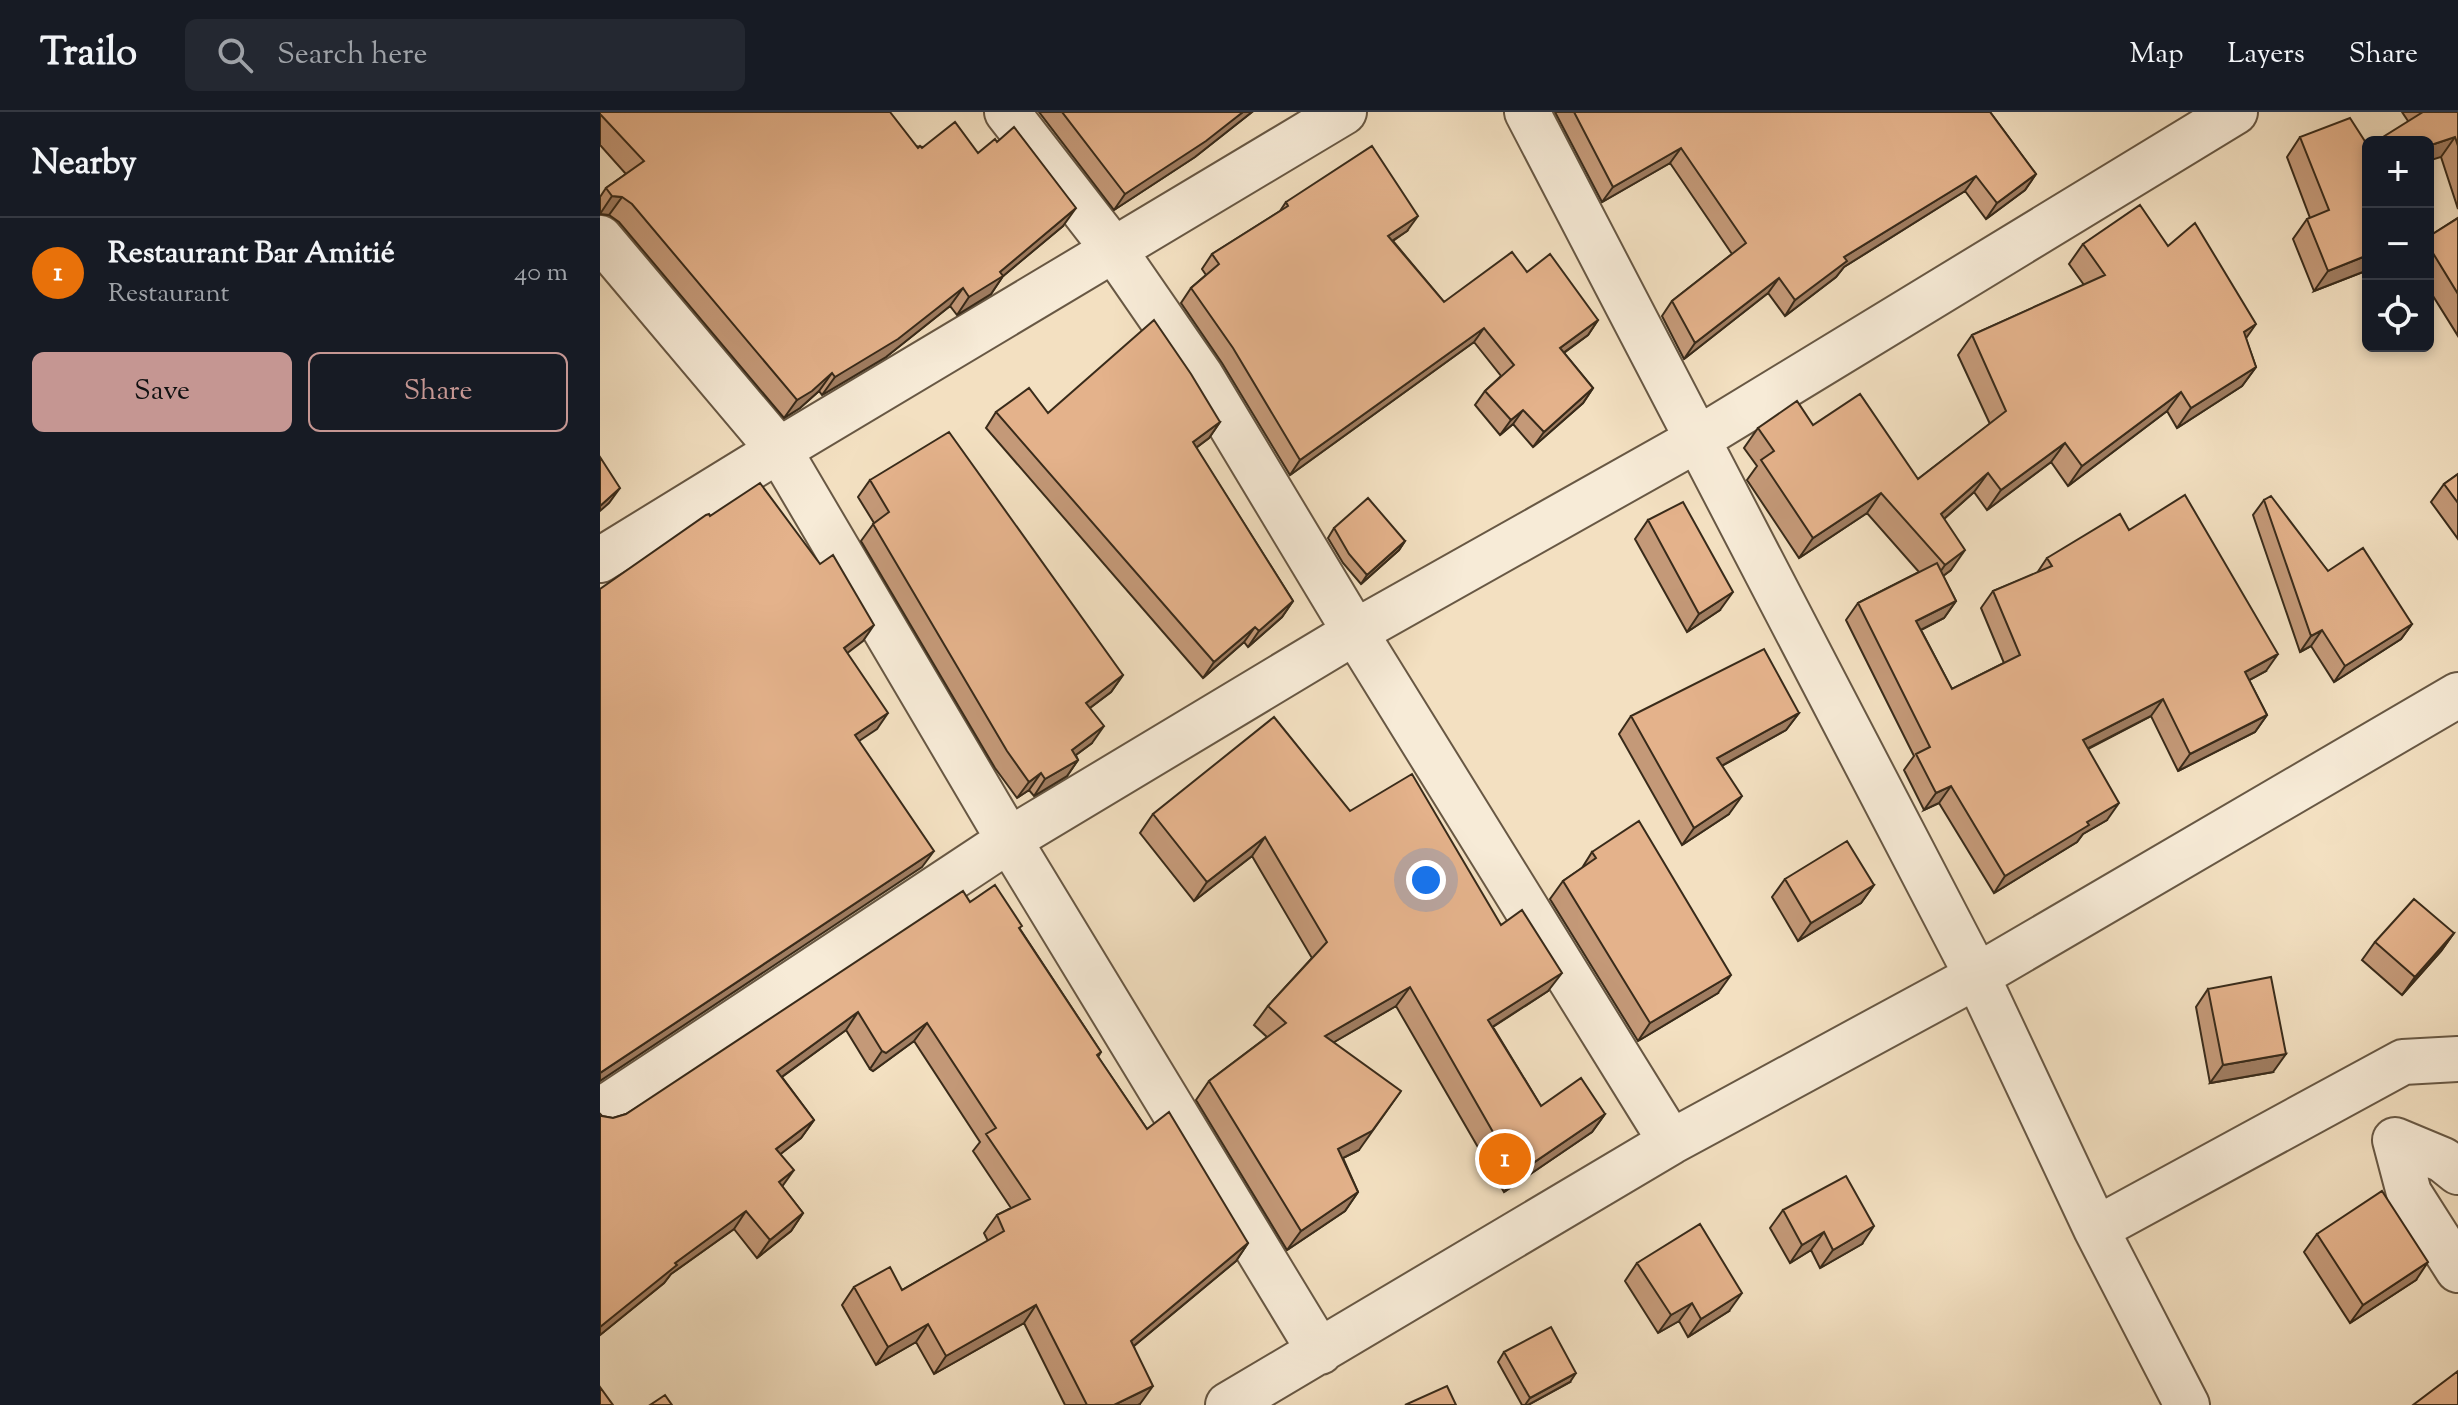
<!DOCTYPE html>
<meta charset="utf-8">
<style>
body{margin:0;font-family:"Sorts Mill Goudy",serif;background:#242831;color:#f1f3f6}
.controls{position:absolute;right:24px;top:24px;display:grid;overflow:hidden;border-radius:12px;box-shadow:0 4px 12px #0003}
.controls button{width:72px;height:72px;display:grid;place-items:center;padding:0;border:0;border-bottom:2px solid #363941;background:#171b24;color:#f1f3f6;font:40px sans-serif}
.you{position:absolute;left:826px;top:768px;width:28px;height:28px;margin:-20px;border:6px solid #fff;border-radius:50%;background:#1a73e8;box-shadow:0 0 0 12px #1a73e833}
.badge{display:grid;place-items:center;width:52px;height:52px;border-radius:50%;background:#c59692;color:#fff;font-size:26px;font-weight:700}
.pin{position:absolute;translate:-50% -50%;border:4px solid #fff;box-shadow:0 2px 8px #0006}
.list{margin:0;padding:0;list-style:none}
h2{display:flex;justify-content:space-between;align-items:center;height:104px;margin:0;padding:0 32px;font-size:34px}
h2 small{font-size:26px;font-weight:400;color:#9ea1a6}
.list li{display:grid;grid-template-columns:52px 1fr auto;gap:24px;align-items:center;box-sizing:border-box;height:112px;padding:0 32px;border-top:2px solid #363941}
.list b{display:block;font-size:30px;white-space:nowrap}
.list p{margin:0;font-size:26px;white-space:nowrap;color:#9ea1a6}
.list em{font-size:26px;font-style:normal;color:#9ea1a6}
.actions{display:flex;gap:16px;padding:24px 32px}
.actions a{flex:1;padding:18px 0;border:2px solid #c59692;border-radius:12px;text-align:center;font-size:28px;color:#c59692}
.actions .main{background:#c59692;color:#111}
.icon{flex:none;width:44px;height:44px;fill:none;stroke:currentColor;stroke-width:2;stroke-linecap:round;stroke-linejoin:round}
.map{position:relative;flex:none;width:1858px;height:1293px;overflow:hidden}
header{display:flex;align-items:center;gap:48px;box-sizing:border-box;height:112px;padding:0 40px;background:#171b24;border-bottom:2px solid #363941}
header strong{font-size:38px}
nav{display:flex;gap:44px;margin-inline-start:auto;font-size:28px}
.search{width:560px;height:72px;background:#242831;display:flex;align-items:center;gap:20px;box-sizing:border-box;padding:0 28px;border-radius:12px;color:#9ea1a6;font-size:30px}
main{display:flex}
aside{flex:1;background:#171b24}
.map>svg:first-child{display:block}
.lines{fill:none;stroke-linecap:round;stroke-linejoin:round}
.minor-casing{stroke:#685844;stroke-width:48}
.minor{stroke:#f7ebd7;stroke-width:44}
.wall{fill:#c49978;stroke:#392b1a;stroke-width:2}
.shaded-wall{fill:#a07d61;stroke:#392b1a;stroke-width:2}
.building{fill:#e4b28b;stroke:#392b1a;stroke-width:2}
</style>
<header>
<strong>Trailo</strong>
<div class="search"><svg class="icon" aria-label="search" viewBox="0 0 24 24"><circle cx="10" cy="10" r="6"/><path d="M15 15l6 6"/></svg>Search here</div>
<nav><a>Map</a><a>Layers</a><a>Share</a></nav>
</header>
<main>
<aside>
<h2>Nearby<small></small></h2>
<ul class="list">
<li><span class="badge" style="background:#e8710a">1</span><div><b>Restaurant Bar Amitié</b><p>Restaurant</p></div><em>40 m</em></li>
</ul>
<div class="actions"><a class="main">Save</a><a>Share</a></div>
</aside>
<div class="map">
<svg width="1858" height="1293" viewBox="0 0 1858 1293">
<rect width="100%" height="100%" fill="#f3e0c1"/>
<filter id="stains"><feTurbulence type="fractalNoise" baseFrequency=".0025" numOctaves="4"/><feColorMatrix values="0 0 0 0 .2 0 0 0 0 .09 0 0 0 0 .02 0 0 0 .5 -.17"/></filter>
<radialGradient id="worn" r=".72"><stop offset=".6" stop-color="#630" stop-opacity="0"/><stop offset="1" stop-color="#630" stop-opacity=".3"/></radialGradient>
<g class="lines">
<g class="minor-casing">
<path id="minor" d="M407 0 514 138 601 264 755 520 1071 1030
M927 0 1377 864 1496 1117 1587 1293
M0 126 179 338 409 728 720 1240
M0 448 179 338 744 0
M0 999 409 728 755 520 1098 327 1635 0
M1858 1060 1843 1048 1795 1028 1809 1081 1858 1158
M1496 1117 1803 950 1858 947
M628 1293 1071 1030 1377 864 1858 583"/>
</g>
<use href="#minor" class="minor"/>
</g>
<path class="wall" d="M0 0 378 41 463 114 403 164 391 182 357 203 350 194 286 245 222 283 219 279 200 296 184 306 19 110 9 103 0 102V85L6 76 26 62 0 33Z
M439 0H652L595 45 514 98Z
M955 0H1390L1436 62 1425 78 1386 107 1365 79 1244 155 1236 165 1185 204 1168 181 1084 247 1062 204 1072 189 1132 142 1070 51 1002 90Z
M1802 0H1858V97L1841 45 1808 9Z
M1700 25 1768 34V158L1714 179 1693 127 1707 107 1710 106 1687 45Z
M686 90 807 119 793 129 844 190 927 160 998 208 988 223 964 241 993 276 983 291 933 335 913 312 900 323 875 293 885 279 901 264 874 230 690 363 622 251 581 191 591 176 606 163 602 157 612 142 680 99Z
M1858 106V224L1828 176V125Z
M1483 132 1568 134 1646 227 1656 255 1642 274 1577 316 1567 299 1468 374 1451 350 1387 398 1374 380 1344 407 1351 458 1343 464 1356 489 1344 506 1321 518 1352 577 1404 551 1381 496 1393 479 1437 461 1447 446 1529 418 1666 559 1649 568 1667 603 1655 620 1578 659 1551 604 1488 637 1507 708 1483 722 1477 730 1394 781 1339 691 1324 698 1304 658 1314 644 1246 508 1258 491 1319 460 1267 401 1199 446 1147 368 1157 354 1144 336 1158 316 1213 313 1318 367 1390 312 1358 243 1372 223 1484 173 1469 152Z
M396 300 448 301 620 310 609 326 596 336 693 489 682 505 648 535 644 530 603 566 386 316Z
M1858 362V427L1831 390 1844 372Z
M270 368 523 563 511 580 490 596 492 631 476 643 478 648 467 664 434 684 429 678 417 686 395 656 261 429 274 411 258 385Z
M1664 388 1728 459 1812 512 1801 527 1734 570 1711 534 1700 540 1653 403Z
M1048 408 1120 498 1087 520 1035 427Z
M734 416 805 429 799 438 761 472 743 451 728 426Z
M1199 601 1186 618 1122 654 1129 702 1082 733 1019 622 1031 604Z
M750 699 901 813 948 879 893 915 941 994 1005 1002 992 1020 904 1080 796 894 734 930 759 1038 743 1046 758 1080 745 1099 687 1138 596 988 609 969 667 925 654 913 668 894 712 846 652 744 594 789 540 721 553 702Z
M992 740 1118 881 1038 929 950 787 963 769 982 756Z
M1185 767 1274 773 1261 791 1198 829 1172 785Z
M370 790 420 817 501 940 498 945 547 1017 648 1131 636 1149 534 1234 540 1292 538 1293H465L424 1211 334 1262 316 1230 276 1253 242 1193 254 1175 302 1178 388 1129 384 1121 397 1103 411 1096 373 1039 380 1030 314 929 273 959 270 957 246 918 182 965 214 1008 201 1026 180 1042 182 1074 203 1101 191 1119 157 1146 134 1117 71 1162 64 1171 0 1223V1002L2 1004 13 1006 26 1002Z
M1854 821 1841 839 1802 883 1762 848 1775 830Z
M1608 877 1673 960 1610 971 1596 895Z
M1183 1098 1262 1132 1220 1156 1211 1138 1190 1151 1170 1116Z
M1717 1122 1816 1168 1750 1211 1704 1140Z
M1037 1151 1129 1199 1088 1225 1079 1209 1058 1221 1025 1169Z
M904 1240 970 1270 928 1293H922L898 1250Z"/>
<path class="shaded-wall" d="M643 0H652L595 45 514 98 525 82Z
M1855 25 1841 45 1828 49V34Z
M1081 36 1070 51 1002 90 1013 75Z
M1436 62 1425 78 1386 107 1397 91Z
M1376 64 1365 79 1244 155 1236 165 1185 204 1195 188 1244 145Z
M12 84 22 85 9 103 0 102Z
M476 96 463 114 402 165 403 164 391 182 357 203 369 185Z
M818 104 807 119 778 138 788 124Z
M1768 143V158L1714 179 1728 159Z
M1179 166 1168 181 1084 247 1095 231Z
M363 176 350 194 286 245 222 283 235 265Z
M998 208 988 223 949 251 960 236Z
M1656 212 1642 232 1644 220Z
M884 216 874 230 690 363 700 348Z
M1656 255 1642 274 1577 316 1591 296Z
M232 261 219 279 200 296 184 306 197 288Z
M993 276 983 291 933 335 944 320Z
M1581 280 1567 299 1468 374 1482 354Z
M923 298 913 312 900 323 911 308Z
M620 310 609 326 582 346 593 330Z
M1465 331 1451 350 1387 398 1401 378Z
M1388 361 1374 380 1327 422 1341 402Z
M20 376 9 391 0 399V394Z
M1281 381 1267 401 1199 446 1213 426Z
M805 429 799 438 761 472 767 463Z
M1365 438 1351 458 1331 473 1345 453Z
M1133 480 1120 498 1087 520 1099 502Z
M693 489 682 505 648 535 659 519Z
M1356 489 1344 506 1305 526 1316 509Z
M1812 512 1801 527 1734 570 1745 554Z
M274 513 263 529 233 552 244 536Z
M655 515 644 530 603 566 614 550Z
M1722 518 1711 534 1700 540 1711 524Z
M1678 542 1666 559 1633 577 1645 560Z
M523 563 511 580 475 607 486 591Z
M1563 587 1551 604 1471 645 1483 628Z
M288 601 277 617 244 639 255 623Z
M1199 601 1186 618 1105 663 1117 646Z
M1667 603 1655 620 1578 659 1590 642Z
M504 614 492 631 461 654 472 638Z
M478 648 467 664 434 684 445 667Z
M441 661 429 678 417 686 429 670Z
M1351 674 1339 691 1324 698 1336 681Z
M1142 684 1129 702 1082 733 1094 716Z
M1519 691 1507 708 1483 722 1477 730 1394 781 1405 764 1487 710Z
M665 725 652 744 594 789 607 770Z
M334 739 322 755 0 969V961Z
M1274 773 1261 791 1198 829 1211 811Z
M1854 821 1841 839 1802 883 1815 865Z
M962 861 948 879 875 926 888 908Z
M1131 863 1118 881 1038 929 1050 911Z
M810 875 796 894 712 943 725 924Z
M258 900 246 918 165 977 177 959Z
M327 911 314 929 273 959 270 957 282 939Z
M1686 942 1673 960 1610 971 1623 953Z
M801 979 759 1038 725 1055 738 1037Z
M1005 1002 992 1020 904 1080 917 1062Z
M214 1008 201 1026 164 1055 176 1037Z
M194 1058 181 1076 179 1070Z
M758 1080 745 1099 687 1138 701 1119Z
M146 1099 134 1117 71 1162 64 1171 0 1223V1215L75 1151Z
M203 1101 191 1119 157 1146 170 1128Z
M1274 1114 1262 1132 1220 1156 1233 1138Z
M1224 1120 1211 1138 1190 1151 1202 1133Z
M648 1131 636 1149 518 1247 531 1229Z
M1828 1150 1816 1168 1750 1211 1763 1193Z
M1142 1181 1129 1199 1088 1225 1101 1207Z
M1092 1191 1079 1209 1058 1221 1071 1203Z
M436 1193 424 1211 334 1262 346 1244Z
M328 1212 316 1230 276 1253 288 1235Z
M976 1261 970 1270 928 1293H925L930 1286Z
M553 1274 540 1292 538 1293H514Z"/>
<path class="building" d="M0 0H290L318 36 320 34 322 36 355 10 378 41 395 27 397 30 414 15 476 96 400 160 403 164 369 185 363 176 298 227 235 265 232 261 212 279 197 288 32 92 22 85 12 84 6 76 44 49 0 2Z
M462 0H643L606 29 525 82Z
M974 0H1390L1436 62 1397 91 1376 64 1244 145 1247 149 1195 188 1179 166 1095 231 1072 189 1146 131 1081 36 1013 75Z
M1823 0H1858V34L1855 25 1828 34V30H1775Z
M1750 6 1768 34V143L1728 159 1707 107 1729 98 1700 25Z
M772 34 818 104 788 124 844 190 912 140 927 160 950 142 998 208 960 236 993 276 944 320 923 298 911 308 885 279 914 253 884 216 700 348 633 236 591 176 619 152 612 142 688 94 686 90Z
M1540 93 1568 134 1595 111 1656 212 1644 220 1656 255 1591 296 1581 280 1482 354 1465 331 1401 378 1388 361 1341 402 1365 438 1345 453 1281 381 1213 426 1161 348 1174 339 1158 316 1197 289 1213 313 1260 282 1318 367 1406 299 1372 223 1505 163 1483 132Z
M1858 106V182L1828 133V125Z
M554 208 591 262 620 310 593 330 693 489 659 519 655 515 614 550 396 300 429 276 448 301Z
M349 320 523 563 486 591 504 614 472 638 478 648 445 667 441 661 429 670 407 639 273 412 289 400 270 368Z
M0 345 20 376 0 394Z
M1858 362V391L1844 372Z
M160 371 220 452 233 443 274 513 244 536 288 601 255 623 334 739 0 961V477L106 403 109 402 110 404Z
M1585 383 1678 542 1645 560 1667 603 1590 642 1563 587 1483 628 1519 691 1487 710 1489 713 1405 764 1351 674 1336 681 1316 642 1330 635 1258 491 1337 451 1356 489 1316 509 1352 577 1420 543 1393 479 1452 454 1447 446 1520 402 1529 418Z
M1671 384 1728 459 1763 436 1812 512 1745 554 1722 518 1711 524 1664 388Z
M768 386 805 429 767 463 749 442 734 416Z
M1083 390 1133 480 1099 502 1048 408Z
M1164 537 1199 601 1117 646 1142 684 1094 716 1031 604Z
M674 605 750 699 812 662 901 813 922 798 962 861 888 908 941 994 981 966 1005 1002 917 1062 810 875 725 924 801 979 772 1019 738 1037 758 1080 701 1119 609 969 686 911 668 894 727 830 665 725 607 770 553 702Z
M1039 709 1131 863 1050 911 963 769 996 746 992 740Z
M1247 729 1274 773 1211 811 1185 767Z
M395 773 422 814 419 816 501 940 497 943 547 1017 569 1000 648 1131 531 1229 553 1274 514 1293H487L436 1193 346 1244 328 1212 288 1235 254 1175 290 1155 302 1178 404 1119 397 1103 430 1087 386 1022 396 1016 327 911 286 941 282 939 258 900 177 959 214 1008 176 1037 194 1058 179 1070 203 1101 170 1128 146 1099 75 1151 77 1153 0 1215V1002L2 1004 13 1006 26 1002 363 779 370 790Z
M1814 787 1854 821 1815 865 1775 830Z
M1671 865 1686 942 1623 953 1608 877Z
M1246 1064 1274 1114 1233 1138 1224 1120 1202 1133 1183 1098Z
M1782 1079 1828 1150 1763 1193 1717 1122Z
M1100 1112 1142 1181 1101 1207 1092 1191 1071 1203 1037 1151Z
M951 1215 976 1261 930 1286 904 1240Z
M1858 1259V1293H1813Z
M847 1274 856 1293H805Z
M0 1275 13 1293H0Z
M65 1283 72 1293H50Z"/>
<rect width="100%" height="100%" filter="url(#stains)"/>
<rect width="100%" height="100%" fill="url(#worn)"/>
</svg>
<div class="controls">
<button>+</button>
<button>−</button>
<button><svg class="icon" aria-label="locate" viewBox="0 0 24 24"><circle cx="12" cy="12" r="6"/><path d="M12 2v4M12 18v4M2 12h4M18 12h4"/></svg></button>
</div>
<div class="you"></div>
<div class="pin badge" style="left:905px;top:1047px;background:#e8710a">1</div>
</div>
</main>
